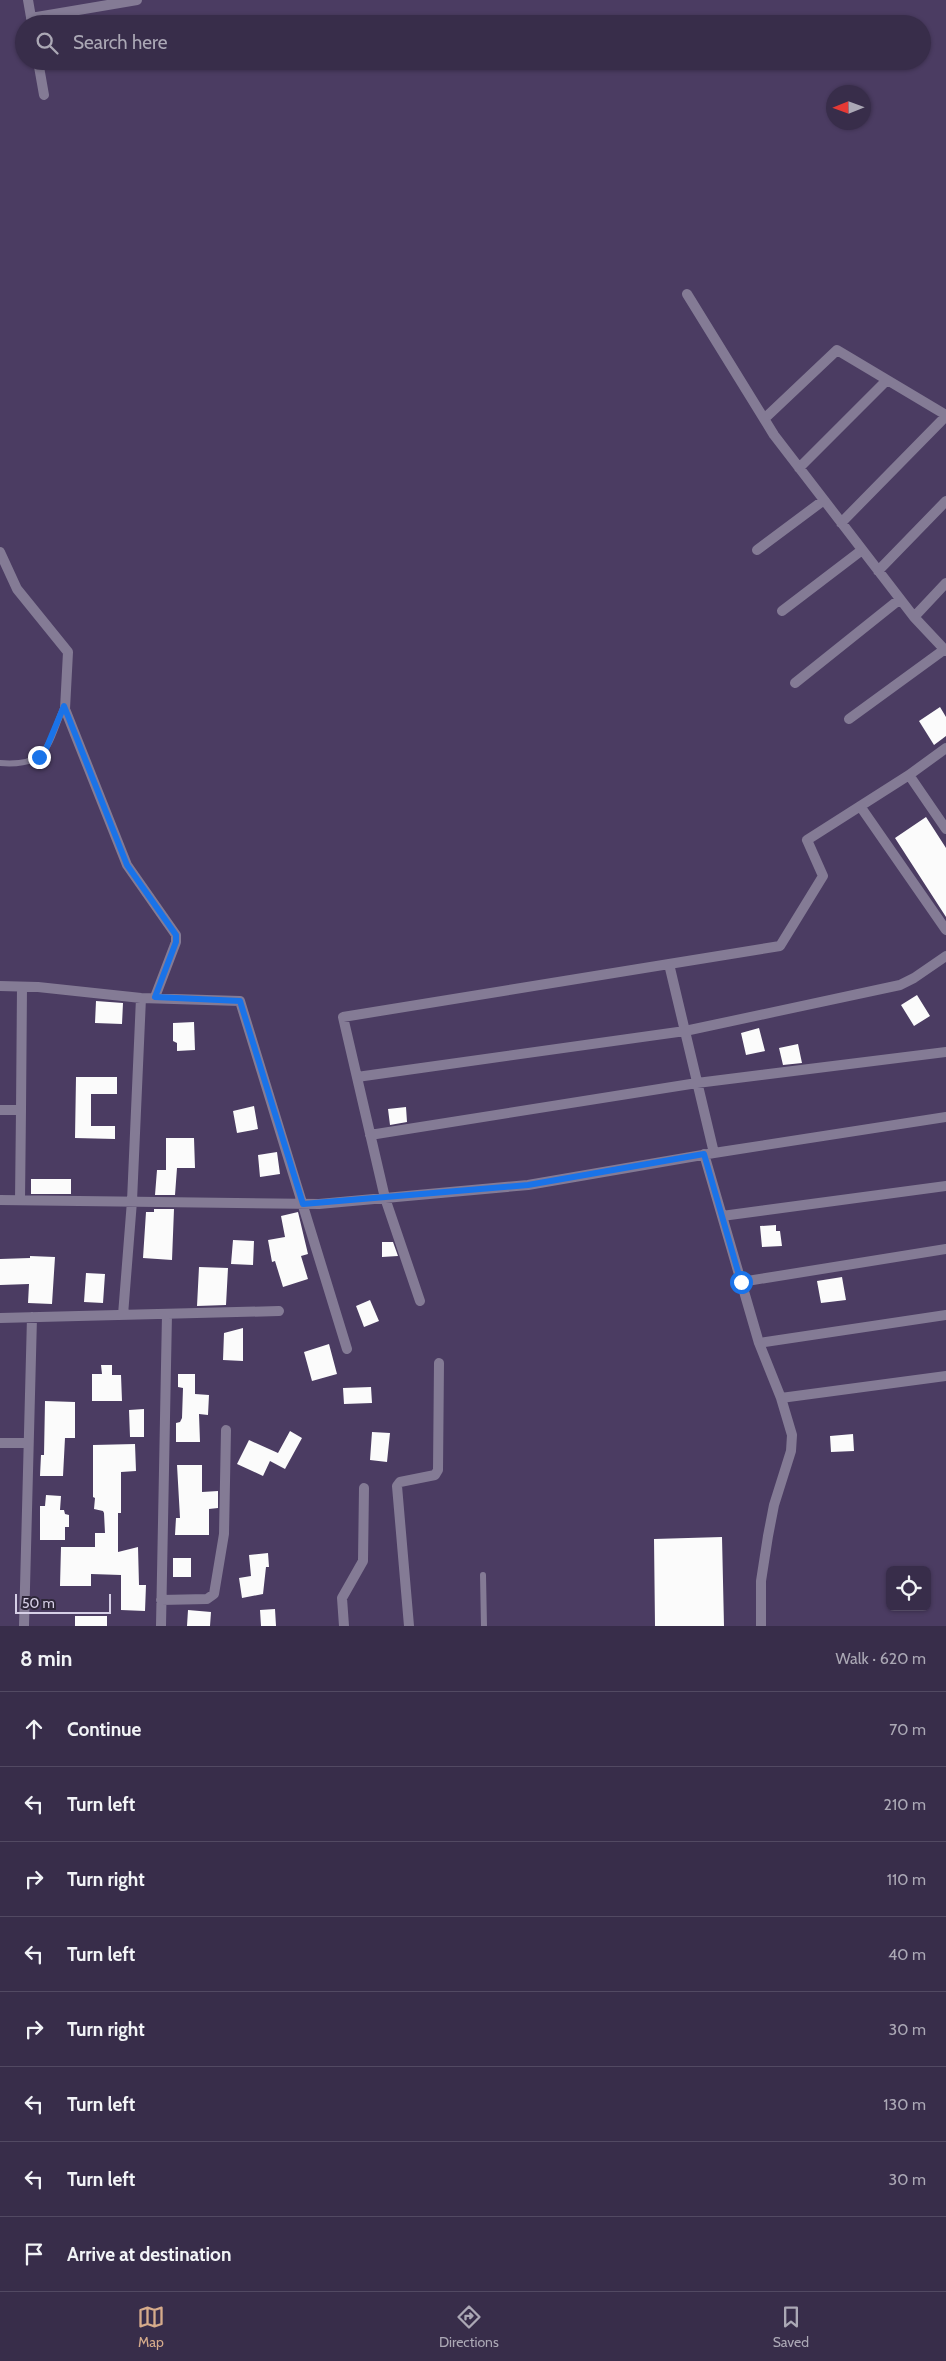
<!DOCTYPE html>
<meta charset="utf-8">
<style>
body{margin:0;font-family:Cabin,sans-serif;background:#433954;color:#f1f3f6}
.controls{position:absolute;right:15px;bottom:15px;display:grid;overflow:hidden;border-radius:8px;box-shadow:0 1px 4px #0004}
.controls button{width:45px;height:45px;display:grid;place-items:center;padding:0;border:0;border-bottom:1px solid #524962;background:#382d4a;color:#f1f3f6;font:25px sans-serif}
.compass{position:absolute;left:826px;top:85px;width:45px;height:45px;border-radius:50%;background:#382d4a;box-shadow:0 1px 4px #0004;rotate:269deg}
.scale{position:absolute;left:15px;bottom:12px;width:96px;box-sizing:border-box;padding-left:5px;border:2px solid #d6cfe6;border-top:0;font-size:14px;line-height:18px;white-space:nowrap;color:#d6cfe6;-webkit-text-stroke:4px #2e2739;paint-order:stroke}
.stop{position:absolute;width:15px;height:15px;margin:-11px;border:4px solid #1a73e8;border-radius:50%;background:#fff}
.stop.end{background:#1a73e8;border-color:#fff;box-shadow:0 1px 5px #0008}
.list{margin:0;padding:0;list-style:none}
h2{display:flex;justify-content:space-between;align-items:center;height:65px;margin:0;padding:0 20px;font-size:21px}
h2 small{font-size:16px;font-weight:400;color:#aba8b5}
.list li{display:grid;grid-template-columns:32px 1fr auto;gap:15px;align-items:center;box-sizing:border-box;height:75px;padding:0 20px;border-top:1px solid #524962}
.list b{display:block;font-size:19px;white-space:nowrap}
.list em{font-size:16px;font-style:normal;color:#aba8b5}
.icon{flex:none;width:28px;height:28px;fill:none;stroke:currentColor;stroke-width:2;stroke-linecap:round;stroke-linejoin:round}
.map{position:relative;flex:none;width:946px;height:1626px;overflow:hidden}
.search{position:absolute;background:#382d4a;box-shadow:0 1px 4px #0004;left:15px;right:15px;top:15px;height:55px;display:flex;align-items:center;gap:12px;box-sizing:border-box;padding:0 18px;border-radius:28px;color:#aba8b5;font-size:19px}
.sheet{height:665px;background:#382d4a}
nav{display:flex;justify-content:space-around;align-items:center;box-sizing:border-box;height:70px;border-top:1px solid #524962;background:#382d4a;font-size:14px;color:#aba8b5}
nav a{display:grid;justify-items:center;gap:2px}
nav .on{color:#d6ab8b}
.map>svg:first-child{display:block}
.building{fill:#fbfbfb}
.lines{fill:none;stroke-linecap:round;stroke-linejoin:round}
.lane{stroke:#847b95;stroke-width:6}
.street{stroke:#847b95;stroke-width:10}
.route{stroke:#1a73e8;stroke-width:6}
</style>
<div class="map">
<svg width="946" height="1626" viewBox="0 0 946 1626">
<rect width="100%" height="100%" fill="#4b3c62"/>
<path class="building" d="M940 707 946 717V736L934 745 919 721Z
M926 817 946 848V917L895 838Z
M917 995 930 1016 914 1026 901 1005Z
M96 1001 123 1003 122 1024 95 1023Z
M194 1022 195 1050 177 1051V1043L173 1041V1023Z
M759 1028 765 1051 746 1055 741 1033Z
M798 1044 802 1063 783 1065 779 1048Z
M76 1077H117V1094H91V1126H115V1139L75 1138Z
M254 1106 258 1129 237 1133 233 1111Z
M406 1107 407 1122 390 1125 388 1109Z
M166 1138H194L195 1168H177L175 1195H155L157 1170H166Z
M277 1152 280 1174 260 1177 258 1155Z
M31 1179H71V1194H31Z
M154 1209H174L172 1260 143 1258 146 1212H154Z
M298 1212 308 1254 301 1256 308 1279 283 1287 275 1261 272 1262 268 1240 285 1237 281 1216Z
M776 1225V1231H780L782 1246 762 1247 760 1226Z
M233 1240 254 1241 253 1265 231 1264Z
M382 1242H393L398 1256 382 1257Z
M30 1256 55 1257 52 1304 28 1303 29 1284 0 1285V1259L30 1258Z
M199 1267 228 1268 226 1305 197 1306Z
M86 1273 105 1274 103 1303 84 1302Z
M842 1277 846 1300 821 1303 817 1281Z
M370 1300 379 1321 364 1327 356 1306Z
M243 1328V1361L223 1360 224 1333Z
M329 1344 337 1374 312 1381 304 1352Z
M101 1365H112V1375H121L122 1401H92V1374H102Z
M178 1374H195V1394L209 1395 208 1415 199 1414 200 1442H176V1423L180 1422 182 1418 183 1388 178 1387Z
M371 1387 372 1403 344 1404 343 1388Z
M45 1401 75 1402V1438H65L63 1476H40L41 1455H44Z
M144 1409V1437H130L129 1410Z
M290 1431 302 1438 285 1469 270 1461 263 1476 237 1464 249 1440 278 1453Z
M372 1432 390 1433 387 1462 370 1460Z
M853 1434 854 1451 831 1452 830 1436Z
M135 1444 136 1471 121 1472V1513H118V1552L138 1547 139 1585H146L145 1611 121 1610V1575L91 1574V1586H60L61 1547H95V1533H105L104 1513 103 1511 94 1509 95 1498 93 1497V1445Z
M177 1465H202V1492L218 1491V1508L209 1509V1535H175L176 1518H180Z
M46 1495 61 1496 60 1510H64L65 1514 69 1515V1527H65V1540H40V1506H45Z
M722 1537 724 1626H655L654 1539Z
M268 1553 269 1567H266L263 1594 242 1598 239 1578 251 1576 249 1555Z
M173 1558H191V1577H173Z
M275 1609 276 1626H261L260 1610Z
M188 1610 211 1612 210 1626H187Z
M75 1616H107V1626H75Z"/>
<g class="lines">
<path class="lane" d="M0 763C49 767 48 744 64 706
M483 1575 484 1626"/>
<path class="street" d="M28 0 32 23
M31 18 137 0
M38 61 44 95
M687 294 774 435 914 617 946 651
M764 419 837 350 946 415
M799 468 887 380
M841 523 946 416
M757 550 824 500
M0 552 17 589 68 652 65 709 127 865 176 935V942L155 997
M878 571 946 501
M782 611 862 550
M914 617 946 583
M795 683 900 599
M849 719 945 649
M909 775 946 829
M860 806 946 930
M669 964 780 946 823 876 807 840 909 775 946 748
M0 986 38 987 141 998 240 1001 347 1349
M357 1077 685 1031 900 985 914 978 946 956
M0 1110H21L22 987
M370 1135 697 1083 946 1052
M704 1154 759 1343 781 1398 792 1435 791 1451 774 1505 768 1536 761 1581V1626
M0 1200 319 1204 528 1185 714 1153 946 1117
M20 1200 21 1110
M722 1216 946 1186
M741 1282 946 1249
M420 1301 385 1198 343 1017 669 964 714 1153
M123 1315 132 1201 141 998
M0 1318 279 1311
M759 1343 946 1315
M781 1398 946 1376
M0 1443H28
M161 1600 207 1599 214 1594 224 1534 226 1430
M24 1626 32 1317
M161 1626 167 1314
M344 1626 342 1598 363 1561 364 1488
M409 1626 397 1486 400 1482 435 1475 438 1470 439 1363"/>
</g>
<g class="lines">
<path class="route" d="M39 757 46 749 64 706 127 865 176 935V942L155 997 240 1001 303 1204 528 1185 704 1154 741 1282"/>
</g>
</svg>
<div class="controls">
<button><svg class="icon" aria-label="locate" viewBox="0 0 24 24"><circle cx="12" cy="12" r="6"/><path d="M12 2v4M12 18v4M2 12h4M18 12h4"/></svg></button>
</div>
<svg class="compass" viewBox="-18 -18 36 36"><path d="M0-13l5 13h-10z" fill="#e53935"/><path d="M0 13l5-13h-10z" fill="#aba8b5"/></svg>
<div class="scale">50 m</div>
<div class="stop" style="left:741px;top:1282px"></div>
<div class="stop end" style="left:39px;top:757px"></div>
<div class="search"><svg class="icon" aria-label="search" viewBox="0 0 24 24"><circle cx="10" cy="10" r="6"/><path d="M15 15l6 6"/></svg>Search here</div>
</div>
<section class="sheet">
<h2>8 min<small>Walk · 620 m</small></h2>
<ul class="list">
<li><svg class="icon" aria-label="ahead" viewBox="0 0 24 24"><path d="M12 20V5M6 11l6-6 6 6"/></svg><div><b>Continue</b></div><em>70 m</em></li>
<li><svg class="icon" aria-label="left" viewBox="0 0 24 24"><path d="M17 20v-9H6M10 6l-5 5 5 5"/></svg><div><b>Turn left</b></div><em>210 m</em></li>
<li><svg class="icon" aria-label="right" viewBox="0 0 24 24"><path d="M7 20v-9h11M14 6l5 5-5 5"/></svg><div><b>Turn right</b></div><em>110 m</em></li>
<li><svg class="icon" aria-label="left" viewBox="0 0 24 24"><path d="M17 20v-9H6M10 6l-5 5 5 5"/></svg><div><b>Turn left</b></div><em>40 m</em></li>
<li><svg class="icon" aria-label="right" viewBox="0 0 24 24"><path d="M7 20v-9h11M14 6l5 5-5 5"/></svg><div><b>Turn right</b></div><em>30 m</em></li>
<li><svg class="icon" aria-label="left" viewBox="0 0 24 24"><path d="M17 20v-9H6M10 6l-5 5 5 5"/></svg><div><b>Turn left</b></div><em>130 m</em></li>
<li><svg class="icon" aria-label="left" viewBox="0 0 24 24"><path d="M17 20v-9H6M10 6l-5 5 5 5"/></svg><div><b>Turn left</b></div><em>30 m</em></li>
<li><svg class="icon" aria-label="arrive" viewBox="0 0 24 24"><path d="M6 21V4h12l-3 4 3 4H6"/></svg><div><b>Arrive at destination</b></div></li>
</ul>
</section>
<nav>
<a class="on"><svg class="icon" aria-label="map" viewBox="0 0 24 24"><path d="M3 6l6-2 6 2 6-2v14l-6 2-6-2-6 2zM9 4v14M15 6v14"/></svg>Map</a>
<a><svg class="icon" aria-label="directions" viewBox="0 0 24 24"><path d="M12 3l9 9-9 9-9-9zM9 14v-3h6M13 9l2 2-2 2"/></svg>Directions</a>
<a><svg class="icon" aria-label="saved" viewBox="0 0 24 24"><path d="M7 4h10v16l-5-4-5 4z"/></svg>Saved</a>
</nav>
